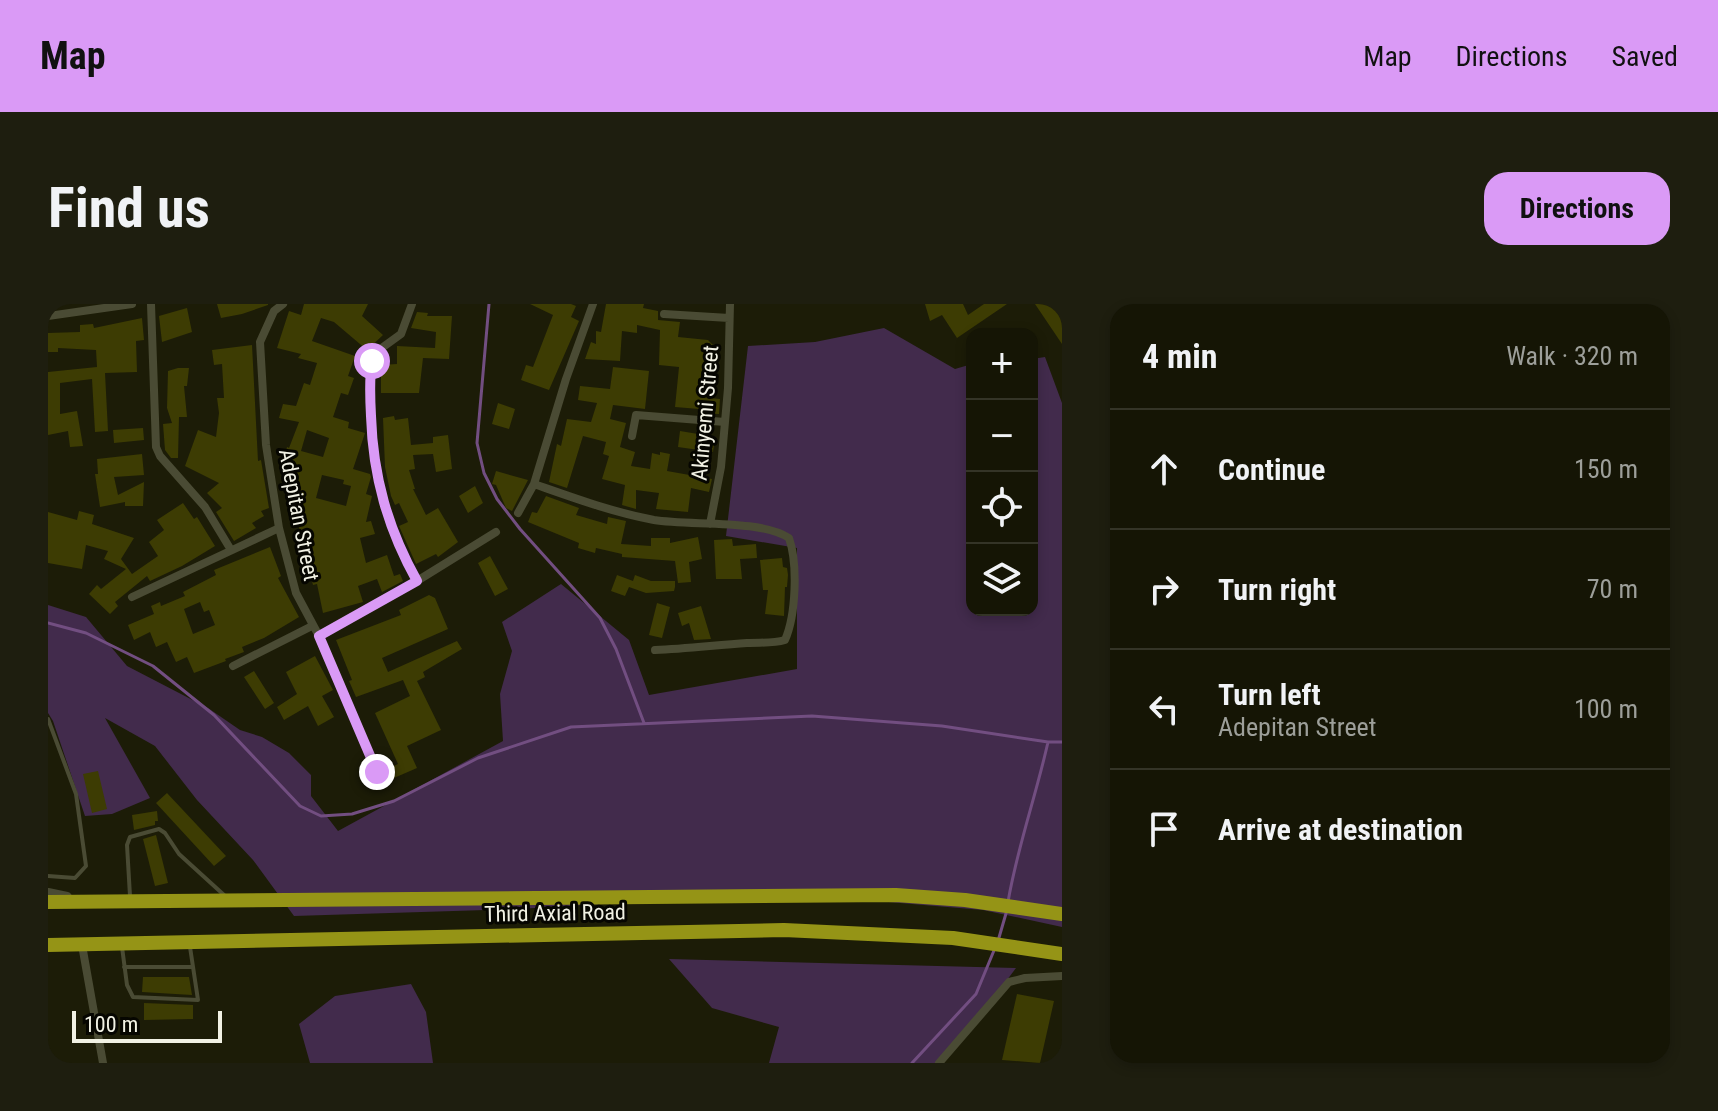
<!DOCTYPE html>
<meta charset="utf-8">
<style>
body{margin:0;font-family:"Roboto Condensed",sans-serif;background:#1e1e0f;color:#f1f3f6}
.controls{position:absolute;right:24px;top:24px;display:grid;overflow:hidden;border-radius:16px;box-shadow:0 4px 12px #0003}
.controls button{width:72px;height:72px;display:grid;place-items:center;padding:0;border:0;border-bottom:2px solid #343427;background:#151505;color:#f1f3f6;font:40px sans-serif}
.scale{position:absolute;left:24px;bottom:20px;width:150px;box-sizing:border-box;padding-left:8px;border:4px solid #f1f1e4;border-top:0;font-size:22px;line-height:28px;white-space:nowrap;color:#f1f1e4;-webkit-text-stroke:6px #060601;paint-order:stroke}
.stop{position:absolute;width:24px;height:24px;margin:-18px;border:6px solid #da9af6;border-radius:50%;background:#fff}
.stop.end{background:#da9af6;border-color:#fff;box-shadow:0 2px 8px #0008}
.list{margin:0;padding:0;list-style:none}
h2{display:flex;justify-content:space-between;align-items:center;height:104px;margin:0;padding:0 32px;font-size:34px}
h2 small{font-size:26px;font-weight:400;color:#9d9f9a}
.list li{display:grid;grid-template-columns:52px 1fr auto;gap:24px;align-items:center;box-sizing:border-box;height:120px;padding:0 32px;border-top:2px solid #343427}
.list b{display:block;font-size:30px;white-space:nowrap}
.list p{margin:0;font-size:26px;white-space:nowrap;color:#9d9f9a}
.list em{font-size:26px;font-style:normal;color:#9d9f9a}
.icon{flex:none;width:44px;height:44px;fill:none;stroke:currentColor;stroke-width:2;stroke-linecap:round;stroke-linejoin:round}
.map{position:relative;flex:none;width:1014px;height:759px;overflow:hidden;border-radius:24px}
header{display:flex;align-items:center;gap:48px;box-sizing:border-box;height:112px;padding:0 40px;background:#da9af6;color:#111}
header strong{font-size:38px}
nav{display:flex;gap:44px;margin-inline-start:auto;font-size:28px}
.intro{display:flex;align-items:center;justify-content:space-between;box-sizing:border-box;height:192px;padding:0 48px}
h1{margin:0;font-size:56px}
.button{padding:20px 36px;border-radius:24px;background:#da9af6;color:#111;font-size:28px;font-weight:700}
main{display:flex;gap:48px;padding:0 48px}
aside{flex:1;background:#151505;border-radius:24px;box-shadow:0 4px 12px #0003}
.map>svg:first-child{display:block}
.green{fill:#422b4c}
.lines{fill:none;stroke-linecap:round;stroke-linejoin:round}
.stream{stroke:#724e81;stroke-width:3}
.building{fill:#3d3c03;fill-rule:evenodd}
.service{stroke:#4a4b34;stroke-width:4}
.minor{stroke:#4a4b34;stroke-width:8}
.tertiary{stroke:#4a4b34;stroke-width:10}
.motorway{stroke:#959416;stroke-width:14}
.route{stroke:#da9af6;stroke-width:10}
.labels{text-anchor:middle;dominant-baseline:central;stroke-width:6;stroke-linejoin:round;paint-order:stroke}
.street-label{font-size:22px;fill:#f1f1e4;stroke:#060601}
</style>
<header>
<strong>Map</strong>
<nav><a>Map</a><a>Directions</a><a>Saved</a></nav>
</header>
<div class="intro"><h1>Find us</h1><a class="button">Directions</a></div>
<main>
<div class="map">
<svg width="1014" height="759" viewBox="0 0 1014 759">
<rect width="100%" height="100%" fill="#1c1c07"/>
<path class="green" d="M836 24 907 65 924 60V306H984V55L997 53 1014 99V623L935 606 734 589 470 605 246 612 205 556 149 496 107 442 57 414 102 494 64 510 37 512 5 417 0 409V301L38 313 79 362 160 404 192 426 214 433 241 449 263 471V492L290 527 455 437 452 390 464 347 454 318 513 280 581 336 601 391 749 365V244L678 232 700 42 767 38Z
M621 655 968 664 935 708 889 759H721L731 723 664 704Z
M363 680 378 708 385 759H262L251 720 287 692Z"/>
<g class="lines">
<path class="stream" d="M441 0 429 139 436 169 449 195 472 225 552 314 568 345 596 419
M0 319 38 329 105 362 166 411 252 502 273 512 304 510 346 497 430 454 523 423 764 412 894 422 1000 438
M960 598C969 544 988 492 1000 438H1014
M950 637 959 606
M864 759 928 690 947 644"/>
</g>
<path class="building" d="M169 0H220V1L194 10 173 14Z
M256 0H320L314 12 335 31 319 46 286 18 273 14 264 37 307 52 300 72 306 74 300 91 293 89 285 113 301 118 300 124 317 129 305 165 322 170 323 173 318 190 324 192 318 218 323 217 327 230 312 234 318 259 339 251 346 272 352 270 355 277 334 288 329 275 310 282 315 298 275 309 269 280 265 281 257 250 256 238 251 234V211H247L248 184 240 182 245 162 235 159 239 143 241 144 251 118 231 114 235 100 248 102 256 79 262 81 269 59 250 54 253 50 229 44 241 7 253 11ZM259 126 281 134 275 153 253 147ZM274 171 296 176 295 180 303 182 298 202 268 194Z
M482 0H523L528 2 523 13 531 17 501 86 473 76 478 61 485 63 505 11Z
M558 0H596L595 4 610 7V16L632 18 630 33 660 36 666 42 665 58 653 69 651 93 672 95 671 110 651 109V105L627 103 631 63 611 61 612 26 589 21V29L574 27 572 57 537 55 543 38 548 40V27L553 28Z
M877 0H915L920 11 936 0H959L909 34 894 11 882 17Z
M987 0H1010L1014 6V40Z
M139 4 144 28 114 38 111 12Z
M369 8 380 9 379 12H404L401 55 375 54 371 89H333V61L349 60V42L387 44 388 28 363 24Z
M94 14 96 36 88 37 89 68 57 69 60 127 47 128 44 75 12 79V110L29 107 35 142 22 143 20 127 0 131V68L49 63 48 46 10 44V48H0V29L32 28V21L45 20 46 24Z
M204 41 210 157 213 156 221 204 213 207 216 212 204 219 208 224 186 237 168 208 174 204 159 189 171 179 137 162 150 126 168 133 171 109 169 94H176L174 60 166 61 164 46Z
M565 63 601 67 597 105 565 101 562 115 578 119 572 143 587 148 583 162 602 165 604 149 612 151V148L622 150 619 167 664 175 661 188 643 184 640 208 608 205 611 189 588 186V205L574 201 577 181 554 175 561 152 555 150 558 138 535 132 519 184 501 178 509 140 513 142 519 115 543 118 549 99 530 96 532 82 562 85Z
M130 64H141L139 82H136L139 113H131L130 154H123L117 146 115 120 124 119 119 104 120 67Z
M450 99 467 105 461 125 444 120Z
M346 112 347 116 360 114 363 141 385 139V133L400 131 404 165 388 168 385 150 365 151 367 165 361 166 367 185H365L378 211 390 204 410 238 390 253 388 250 368 260 351 222 360 218 351 199 347 201 343 192 337 163 335 114Z
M95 124 96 136 66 139 65 126Z
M632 127 650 130 648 138 666 141 665 148 630 143Z
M94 150 96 171 66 173 70 191 96 178 95 202H77V198L52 203 47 170H50L49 155Z
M448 167 480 176 464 207 458 204 448 181 444 180Z
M427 182 435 199 420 209 411 192Z
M498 192 531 204 528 211 559 220 560 213 578 217 573 240 603 242V234H622V239L650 233 654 255 641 258 643 278 630 279 627 257 574 253V250L548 244 547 249 530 244 531 239 480 218 484 208 489 209Z
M135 199 146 215 149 213 167 242 134 262 102 277 99 272 67 298 70 302 62 310 41 290 49 281 53 285 78 265 56 255 60 247 38 241 34 265 0 259V208L29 216 31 207 46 211 44 220 86 234 73 255 84 270 110 252 101 238 116 226 109 216Z
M684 235 685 242 708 240 709 254 692 255 694 275H668L666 236Z
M222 243 233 272 230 274 251 313 216 334 194 343 196 348 177 355 178 357 146 369 139 353 128 358 119 338 108 343 102 328 86 336 80 321 106 310 103 302 112 298 113 302 137 292 135 288 168 271 166 266ZM152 298 156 308 161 306 167 321 145 330 136 305Z
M442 252 460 285 447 292 430 259Z
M734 254 735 263 739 264 740 271 739 283H737L736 312 717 310 720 286H715L712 256Z
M569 271 585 277 587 271 603 277H627V283L626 287 598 289 581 283 577 292 563 287Z
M381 291 387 294 400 325 334 354 340 368 409 337 414 345 375 368 377 373 369 377 393 426 359 442 369 464 346 474 341 464 350 460 327 409 362 392 355 376 308 393 301 377 304 376 288 336 353 311 351 306Z
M609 299 622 303 614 334 601 331Z
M653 302 663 335 646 336 641 319 634 322 630 309Z
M267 352 285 386 274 392 286 413 270 422 260 402 236 416 229 403 249 390 238 368Z
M206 367 226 399 217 405 196 373Z
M50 467 59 505 44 509 35 470Z
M119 489 178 552 166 562 108 499Z
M109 507 110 517H107V521L86 526 84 511Z
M108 531 120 579 107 582 95 535Z
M95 673H141L144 691 94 688Z
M969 690 1006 697 992 759 954 756Z
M96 699 145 701V715L96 716Z"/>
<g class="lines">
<path class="service" d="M0 415 28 490 38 562 27 574 0 572
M82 592 79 541 82 533 111 525 117 529 131 550 176 591
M74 643 79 681 85 693 150 696 142 643
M76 663H144"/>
<path class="minor" d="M103 0 108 143 112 152 157 203 183 246
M235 0 226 7 212 38 218 141 231 224 248 289 271 332 329 468
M364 0 353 30 324 51C317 133 329 205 369 277
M616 10 681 14
M0 12 84 0
M584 132 588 111 677 118
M486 180C526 194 564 208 606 216 642 222 712 215 741 234 750 260 748 311 737 336 724 340 712 338 699 339 668 341 638 345 607 346
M470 209 486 180 518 75 545 0
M662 220 673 163 680 84 682 0
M84 293 231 224
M271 332 369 277 448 228
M185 362 264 322
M34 641 55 759
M891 759 961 678 977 674 1014 672"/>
<path class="tertiary" d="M0 589 19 593"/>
<path class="motorway" d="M0 598 848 591 917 596 1014 610
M0 641 736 626 905 634 1014 650"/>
</g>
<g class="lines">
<path class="route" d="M324 57C321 75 322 94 323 112 325 173 340 225 369 277L271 332 329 468"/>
</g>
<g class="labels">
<g class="street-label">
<text transform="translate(657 109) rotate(-85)">Akinyemi Street</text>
<text transform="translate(251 211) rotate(79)">Adepitan Street</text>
<text transform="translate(507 609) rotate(-1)">Third Axial Road</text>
</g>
</g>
</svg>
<div class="controls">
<button>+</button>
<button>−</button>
<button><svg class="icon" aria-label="locate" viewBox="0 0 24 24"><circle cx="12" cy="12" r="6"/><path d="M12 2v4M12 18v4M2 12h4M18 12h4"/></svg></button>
<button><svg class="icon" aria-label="layers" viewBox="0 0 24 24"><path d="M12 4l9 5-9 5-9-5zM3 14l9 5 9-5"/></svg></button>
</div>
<div class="scale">100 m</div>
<div class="stop" style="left:324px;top:57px"></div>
<div class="stop end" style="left:329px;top:468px"></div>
</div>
<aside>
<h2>4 min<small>Walk · 320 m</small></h2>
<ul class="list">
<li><svg class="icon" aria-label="ahead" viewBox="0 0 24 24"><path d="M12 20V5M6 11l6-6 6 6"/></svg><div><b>Continue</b></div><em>150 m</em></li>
<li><svg class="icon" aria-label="right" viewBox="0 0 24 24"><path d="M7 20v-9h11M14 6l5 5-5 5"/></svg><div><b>Turn right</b></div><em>70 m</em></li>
<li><svg class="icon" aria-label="left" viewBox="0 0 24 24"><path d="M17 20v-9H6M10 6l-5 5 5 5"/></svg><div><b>Turn left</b><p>Adepitan Street</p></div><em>100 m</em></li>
<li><svg class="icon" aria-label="arrive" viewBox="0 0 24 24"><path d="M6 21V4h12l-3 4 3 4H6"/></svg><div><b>Arrive at destination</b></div></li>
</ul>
</aside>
</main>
